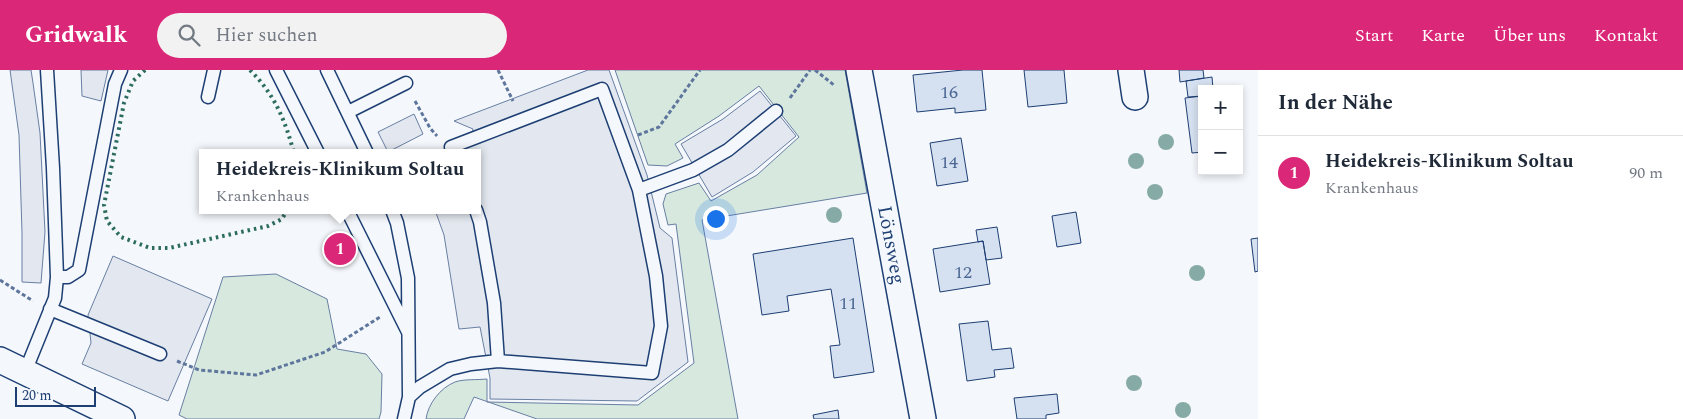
<!DOCTYPE html>
<html lang="de">
<meta charset="utf-8">
<style>
body{margin:0;font-family:Spectral,serif;background:#f2f2f3;color:#1f2937}
.controls{position:absolute;right:15px;top:15px;display:grid;overflow:hidden;border-radius:0px;box-shadow:0 2px 8px #0003}
.controls button{width:45px;height:45px;display:grid;place-items:center;padding:0;border:0;border-bottom:1px solid #e0e1e3;background:#fff;color:#1f2937;font:25px sans-serif}
.scale{position:absolute;left:15px;bottom:12px;width:81px;box-sizing:border-box;padding-left:5px;border:2px solid #1d3f73;border-top:0;font-size:14px;line-height:18px;white-space:nowrap;color:#1d3f73;-webkit-text-stroke:4px #f4f7fb;paint-order:stroke}
.you{position:absolute;left:715px;top:148px;width:18px;height:18px;margin:-12px;border:4px solid #fff;border-radius:50%;background:#1a73e8;box-shadow:0 0 0 8px #1a73e833}
.badge{display:grid;place-items:center;width:32px;height:32px;border-radius:50%;background:#db2777;color:#fff;font-size:16px;font-weight:700}
.pin{position:absolute;translate:-50% -50%;border:2px solid #fff;box-shadow:0 1px 5px #0006}
.popup{position:absolute;left:199px;top:79px;width:282px;height:65px;box-sizing:border-box;display:grid;place-content:center;border-radius:0px;background:#fff;filter:drop-shadow(0 1px 4px #0005);font-size:16px;white-space:nowrap;color:#747a83}
.popup b{font-size:19px;color:#1f2937}
.popup::after{content:'';position:absolute;left:50%;top:100%;margin-left:-10px;border:10px solid transparent;border-top-color:#fff}
.list{margin:0;padding:0;list-style:none}
h2{display:flex;justify-content:space-between;align-items:center;height:65px;margin:0;padding:0 20px;font-size:21px}
h2 small{font-size:16px;font-weight:400;color:#747a83}
.list li{display:grid;grid-template-columns:32px 1fr auto;gap:15px;align-items:center;box-sizing:border-box;height:75px;padding:0 20px;border-top:1px solid #e0e1e3}
.list b{display:block;font-size:19px;white-space:nowrap}
.list p{margin:0;font-size:16px;white-space:nowrap;color:#747a83}
.list em{font-size:16px;font-style:normal;color:#747a83}
.icon{flex:none;width:28px;height:28px;fill:none;stroke:currentColor;stroke-width:2;stroke-linecap:round;stroke-linejoin:round}
.map{position:relative;flex:none;width:1258px;height:349px;overflow:hidden}
header{display:flex;align-items:center;gap:30px;box-sizing:border-box;height:70px;padding:0 25px;background:#db2777;color:#fff}
header strong{font-size:24px}
nav{display:flex;gap:28px;margin-inline-start:auto;font-size:18px}
.search{width:350px;height:45px;background:#f2f2f3;display:flex;align-items:center;gap:12px;box-sizing:border-box;padding:0 18px;border-radius:28px;color:#747a83;font-size:19px}
main{display:flex}
aside{flex:1;background:#fff}
.map>svg:first-child{display:block}
.green{fill:#d7e8df;stroke:#687fa3}
.parking{fill:#e3e8f0;stroke:#687fa3}
.building{fill:#d5e0f0;stroke:#1d3f73}
.lines{fill:none;stroke-linecap:round;stroke-linejoin:round}
.lane-casing{stroke:#1d3f73;stroke-width:15}
.street-casing{stroke:#1d3f73;stroke-width:28}
.path{stroke:#5e769c;stroke-width:3;stroke-dasharray:4 2.5;stroke-linecap:butt}
.lane{stroke:#f4f7fb;stroke-width:12}
.street{stroke:#f4f7fb;stroke-width:25}
.hedge{stroke:#2c6c60;stroke-width:4;stroke-dasharray:2.5 4;stroke-linecap:butt}
.tree{fill:#86aba6}
.labels{text-anchor:middle;dominant-baseline:central;stroke-width:4;stroke-linejoin:round;paint-order:stroke}
.number-label{font-size:18px;fill:#4b6792}
.street-label{font-size:20px;fill:#1d3f73;stroke:#f4f7fb}
</style>
<header>
<strong>Gridwalk</strong>
<div class="search"><svg class="icon" aria-label="search" viewBox="0 0 24 24"><circle cx="10" cy="10" r="6"/><path d="M15 15l6 6"/></svg>Hier suchen</div>
<nav><a>Start</a><a>Karte</a><a>Über uns</a><a>Kontakt</a></nav>
</header>
<main>
<div class="map">
<svg width="1258" height="349" viewBox="0 0 1258 349">
<rect width="100%" height="100%" fill="#f4f7fb"/>
<path class="green" d="M615 0H845L867 123 702 150 738 349H537L474 327 464 349H426C428 334 440 318 455 312 463 309 477 310 487 309V332L638 335 694 293 676 154 668 155 663 134 666 124 699 113 711 131 757 105 799 67 759 16 719 46 675 74 683 88 667 96 648 95Z
M276 204 327 229 337 279 366 284 382 304 381 342 379 349H187L179 345 223 207Z"/>
<path class="parking" d="M10 0H31L33 13 40 63 45 162 41 213 22 212V163L19 65Z
M81 0H108L101 31 82 26Z
M588 0H609L647 105 660 158 672 168 688 292 637 331 490 329V308L480 257 459 259 444 165 435 140H478V83H444L447 73 472 64 473 59 454 51Z
M760 21 796 66 753 102 712 127 681 74 723 49Z
M414 44 423 64 388 82 378 62Z
M113 186 212 229 168 331 82 294 91 273 88 245Z"/>
<path class="building" d="M963 0H982L986 40 955 43V38L917 42 913 5Z
M1024 0H1064L1067 33 1028 37Z
M1179 0H1203L1204 8 1180 12Z
M1212 7 1213 19H1202V26L1188 27 1186 11Z
M1202 26V82L1192 83 1185 28Z
M961 68 968 111 937 116 930 73Z
M1076 142 1081 173 1057 177 1052 146Z
M997 157 1002 188 986 190 983 171 978 172 976 160Z
M853 168 874 302 834 308 830 276 840 275 831 219 787 226 789 241 762 245 753 184Z
M1258 168V201L1255 202 1251 169Z
M983 171 990 214 940 222 933 179Z
M988 251 992 280 1011 278 1014 298 994 300 995 307 967 311 959 254Z
M1057 324 1059 343 1046 345V349H1017L1014 328Z
M838 340 839 349H814L813 345Z"/>
<g class="lines">
<g class="lane-casing">
<path id="lane" d="M276 0 318 83
M327 0 367 83
M208 27 214 0
M348 42 406 13
M639 120 693 100 728 80 776 41
M347 140 408 262
M392 140 397 153 408 208 409 327 404 349
M476 140 480 152 494 233 498 291
M57 207H68L79 200 115 14 121 0
M50 239 160 284
M25 302 55 228 57 207 53 98 47 0
M409 327 420 317 450 299 471 294 498 291 652 303 661 256 656 206 639 120 602 19 451 77 453 83"/>
</g>
<g class="street-casing">
<g id="street">
<path id="s1" d="M859 0 923 349"/>
<path d="M1131 0 1135 27"/>
<path d="M0 290 122 349"/>
</g>
</g>
<path class="path" d="M498 0 513 31
M815 0 834 15
M790 28 810 0
M415 31 430 58 437 66
M638 65 659 57 700 0
M0 210 33 231
M177 291 199 300 256 305 325 282 380 247"/>
<use href="#lane" class="lane"/>
<use href="#street" class="street"/>
<path class="hedge" d="M145 0 133 11 124 33 104 135 107 151 121 167 150 178H169L268 156 282 149 287 140
M250 0C275 25 285 50 294 83"/>
</g>
<g class="tree">
<circle cx="1166" cy="72" r="8"/>
<circle cx="1136" cy="91" r="8"/>
<circle cx="1155" cy="122" r="8"/>
<circle cx="834" cy="145" r="8"/>
<circle cx="1197" cy="203" r="8"/>
<circle cx="1134" cy="313" r="8"/>
<circle cx="1183" cy="340" r="8"/>
</g>
<g class="labels">
<g class="number-label">
<text x="949" y="22">16</text>
<text x="949" y="92">14</text>
<text x="963" y="202">12</text>
<text x="848" y="233">11</text>
</g>
<g class="street-label">
<text stroke="none"><textPath href="#s1" startOffset="178">Lönsweg</textPath></text>
</g>
</g>
</svg>
<div class="controls">
<button>+</button>
<button>−</button>
</div>
<div class="scale">20 m</div>
<div class="you"></div>
<div class="pin badge" style="left:340px;top:179px">1</div>
<div class="popup"><b>Heidekreis-Klinikum Soltau</b>Krankenhaus</div>
</div>
<aside>
<h2>In der Nähe<small></small></h2>
<ul class="list">
<li><span class="badge">1</span><div><b>Heidekreis-Klinikum Soltau</b><p>Krankenhaus</p></div><em>90 m</em></li>
</ul>
</aside>
</main>
